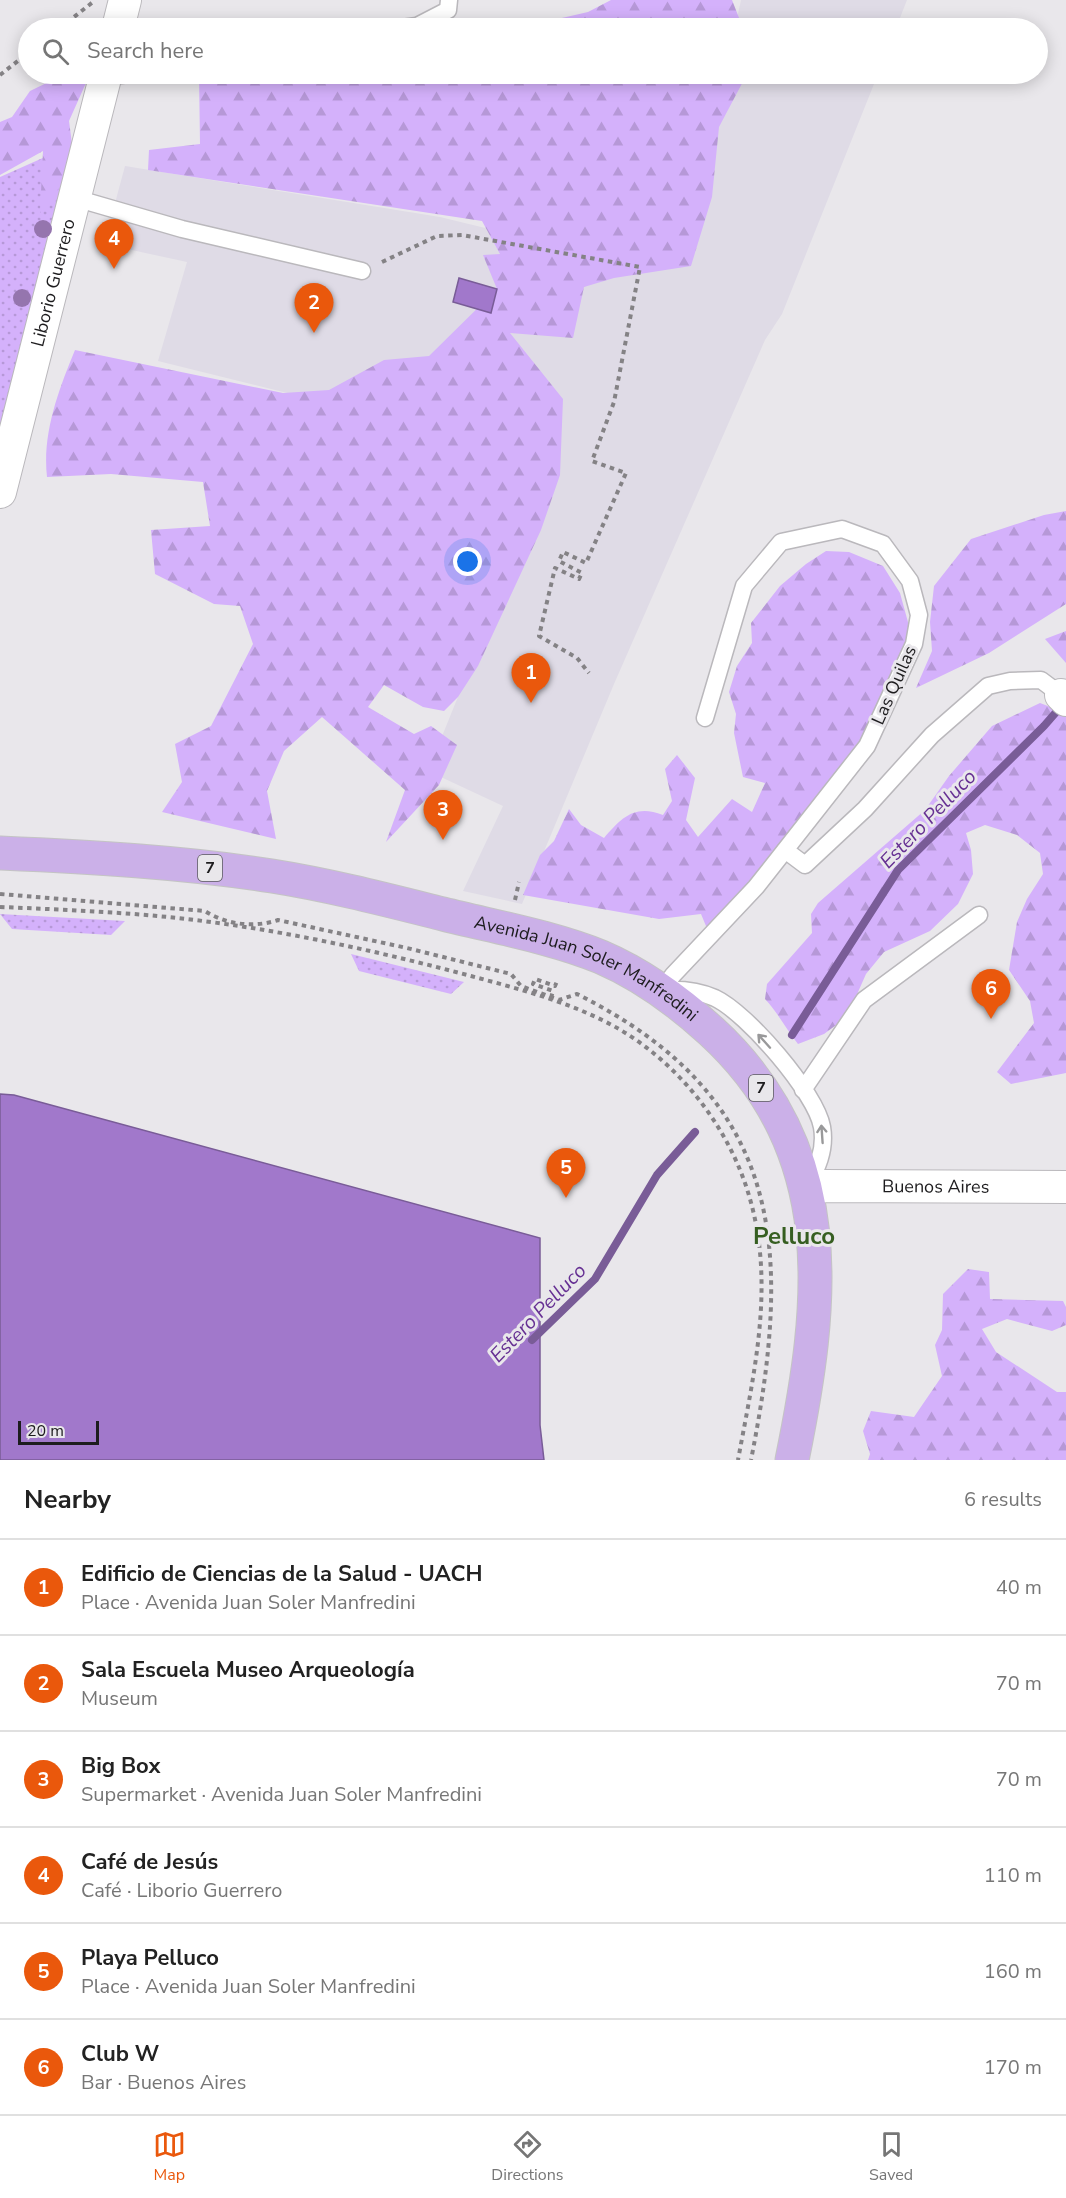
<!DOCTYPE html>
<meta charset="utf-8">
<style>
body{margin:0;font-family:"Nunito Sans",sans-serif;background:#f6f6f6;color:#222}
.scale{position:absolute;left:18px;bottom:15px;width:81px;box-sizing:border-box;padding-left:6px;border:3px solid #1d1c1e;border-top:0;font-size:16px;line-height:21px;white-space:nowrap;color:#1d1c1e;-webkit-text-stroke:4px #e9e7eb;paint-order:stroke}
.you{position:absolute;left:468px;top:562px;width:21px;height:21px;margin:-15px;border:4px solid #fff;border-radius:50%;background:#1a73e8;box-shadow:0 0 0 9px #1a73e833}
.badge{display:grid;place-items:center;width:39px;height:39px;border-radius:50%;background:#ea580c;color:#fff;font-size:20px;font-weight:700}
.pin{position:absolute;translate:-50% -50px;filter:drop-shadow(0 2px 3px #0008)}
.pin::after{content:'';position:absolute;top:32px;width:21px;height:18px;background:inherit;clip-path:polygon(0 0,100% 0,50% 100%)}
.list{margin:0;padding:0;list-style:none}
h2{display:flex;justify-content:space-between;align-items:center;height:78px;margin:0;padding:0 24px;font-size:26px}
h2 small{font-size:20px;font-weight:400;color:#767676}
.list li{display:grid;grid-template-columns:39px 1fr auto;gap:18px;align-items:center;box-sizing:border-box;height:96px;padding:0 24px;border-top:2px solid #e0e0e0}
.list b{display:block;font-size:22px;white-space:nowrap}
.list p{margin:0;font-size:20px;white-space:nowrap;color:#767676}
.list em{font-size:20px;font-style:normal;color:#767676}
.icon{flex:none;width:33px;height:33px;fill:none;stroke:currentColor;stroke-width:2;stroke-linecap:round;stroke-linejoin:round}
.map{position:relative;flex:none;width:1066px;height:1460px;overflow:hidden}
.search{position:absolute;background:#fff;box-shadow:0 3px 15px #0003;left:18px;right:18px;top:18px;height:66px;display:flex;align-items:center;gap:15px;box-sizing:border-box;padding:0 21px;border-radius:33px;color:#767676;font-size:22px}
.sheet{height:654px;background:#fff}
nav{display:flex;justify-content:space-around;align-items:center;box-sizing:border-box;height:84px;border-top:2px solid #e0e0e0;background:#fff;font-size:16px;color:#767676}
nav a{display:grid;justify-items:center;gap:3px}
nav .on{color:#ea580c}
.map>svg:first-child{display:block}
.built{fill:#dfdbe6}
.grass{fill:url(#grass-dots)}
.forest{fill:url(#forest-firs)}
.water{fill:#a178cb;stroke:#795c97;stroke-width:1.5}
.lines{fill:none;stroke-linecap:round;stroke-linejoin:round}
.stream{stroke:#795c97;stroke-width:8}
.service-casing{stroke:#bab8bc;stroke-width:19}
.minor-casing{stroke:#bab8bc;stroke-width:34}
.trunk-casing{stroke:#c4c4c4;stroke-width:35}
.path{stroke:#848285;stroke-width:4;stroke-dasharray:4.5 4.5;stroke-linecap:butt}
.service{stroke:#fff;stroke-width:16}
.minor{stroke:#fff;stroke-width:32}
.trunk{stroke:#cbb0e8;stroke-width:33}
.tree{fill:#9575ae}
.oneway{stroke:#99999a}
.labels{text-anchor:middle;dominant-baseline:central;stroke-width:6;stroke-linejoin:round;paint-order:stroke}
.shield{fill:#e9e7eb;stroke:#5a595c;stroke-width:1.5}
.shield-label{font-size:16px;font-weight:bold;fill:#1d1c1e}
.street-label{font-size:18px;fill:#1d1c1e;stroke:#e9e7eb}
.water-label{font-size:20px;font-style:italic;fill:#663093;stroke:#e9e7eb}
.district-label{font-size:24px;font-weight:bold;fill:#365e21;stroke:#e9e7eb}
</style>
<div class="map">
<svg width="1066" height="1460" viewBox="0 0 1066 1460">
<defs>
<pattern id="grass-dots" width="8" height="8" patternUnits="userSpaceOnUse" patternTransform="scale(1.5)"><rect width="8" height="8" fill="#d4b1fb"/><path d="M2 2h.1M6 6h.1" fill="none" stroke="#b698d7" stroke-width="1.8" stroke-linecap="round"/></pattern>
<pattern id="forest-firs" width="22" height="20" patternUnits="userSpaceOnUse" patternTransform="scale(1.5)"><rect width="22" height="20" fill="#d4b1fb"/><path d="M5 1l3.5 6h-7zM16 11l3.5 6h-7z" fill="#b698d7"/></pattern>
</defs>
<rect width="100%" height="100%" fill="#e9e7eb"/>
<path class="built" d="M741 0H907L896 28H735Z
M724 74H878L782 314 765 340 614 684 522 904 463 891 503 806 428 771 554 459 158 361 187 262 104 244 125 166 440 217 555 245Z"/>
<path class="grass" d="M90 137 0 483V177Z
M0 914 125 921 111 935 12 929Z
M351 954 464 982 451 994 359 971Z"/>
<path class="forest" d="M611 0H732L743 28H518L588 12Z
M65 74H90L69 121 72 144 59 188 40 213 43 151 0 175V122L12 117 30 91Z
M199 74H747L719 127 712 197 691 266 614 278 584 287 573 338 510 333 563 399 560 475 541 530 478 666 458 697 444 711 423 707 384 685 368 707 414 734 431 726 457 745 439 785 386 842 405 790 322 717 284 751 267 791 276 839 162 812 182 782 175 744 211 726 253 644 240 606 214 604 155 574 151 530 210 526 203 482 111 474 47 477C42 433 59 389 75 350L283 393 329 390 384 360 429 356 497 289 483 255 500 254 482 221 148 170 149 150 200 144Z
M1066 511V604L989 653 916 688 932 651 930 622 934 586 971 539 1044 515Z
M826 551 849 552 883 566 900 593 914 644 867 746 719 928 706 926 701 914 659 919 523 895 540 855 554 841 569 809 581 825 604 838C622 817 635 804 663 815L672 801 665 769 677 755 695 778 686 820 698 837 732 799 752 812 765 783 743 777 734 733 736 714 729 692 737 666 752 643 751 623 780 586 806 564Z
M1066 631V663L1045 639Z
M1040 703 1066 713V1073L1011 1084 997 1072 1034 1023 1030 1001 1009 970 1017 922 1027 899 1043 874 1040 853 1017 835 985 825 966 833 971 850 973 874 958 904 930 931 884 952 866 974 847 1017 824 1034 798 1044C786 1029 778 1013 765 999L767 984 812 933 811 914 818 903 925 810 949 776 992 726Z
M968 1269 989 1272 990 1299 1063 1301 1066 1307V1325L1052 1331 1007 1319 982 1329 996 1352 1057 1392H1066V1460H868L870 1454 863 1431 871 1411 914 1417 942 1376 935 1345 942 1330 943 1294Z"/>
<path class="water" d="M459 278 497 289 491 313 453 302Z
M0 1094 14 1095 540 1238V1425L544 1460H0Z"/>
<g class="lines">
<path class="stream" d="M792 1035 898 870 1044 726 1064 703
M532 1340 595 1279 657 1175 695 1132"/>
<g class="service-casing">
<path id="service" d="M402 28 417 26 448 10 449 0
M105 77 128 74
M75 198 182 229 362 271
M785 850 805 865 865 809 932 735 988 686 1010 681 1041 680 1061 695
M662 990 673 975 756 887 867 746 914 644 919 615 910 581 883 544 842 529 781 542 744 586 705 718
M665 990C683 989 699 991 715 998 747 1013 816 1093 822 1127 826 1150 817 1169 806 1188
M803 1090 864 1000 979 915"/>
</g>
<g class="minor-casing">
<g id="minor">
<path d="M118 28 125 0"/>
<path id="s1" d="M0 492 106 74"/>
<path d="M1061 695 1066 700"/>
<path id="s2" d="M806 1189 822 1186 1066 1187"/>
</g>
</g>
<g class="trunk-casing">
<g id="trunk">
<path id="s3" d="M0 853C91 857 182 862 272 876 329 885 387 900 443 914 495 927 552 937 601 957 643 975 678 1001 711 1031 842 1151 824 1303 792 1460"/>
</g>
</g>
<path class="path" d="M60 28 93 2
M0 75 28 53
M382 262 437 236 462 235 640 267 614 402 592 461 626 473 586 563 563 552 559 561 582 573 579 579 555 568 539 636 577 658 589 673
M0 894 205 911C227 925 254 928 278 920L407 948 511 974 521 986 559 1000 577 994C787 1099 792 1252 751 1460
M515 900 519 882
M0 907C49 909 97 911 146 915 255 924 366 948 471 976 530 992 594 1008 643 1045 693 1082 733 1138 750 1199 775 1286 754 1373 738 1460
M551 998 553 991 533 984 535 979 555 986 558 979"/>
<use href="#service" class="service"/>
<use href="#minor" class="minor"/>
<use href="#trunk" class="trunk"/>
</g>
<g class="tree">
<circle cx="43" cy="229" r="9"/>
<circle cx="22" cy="298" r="9"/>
</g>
<defs><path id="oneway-shaft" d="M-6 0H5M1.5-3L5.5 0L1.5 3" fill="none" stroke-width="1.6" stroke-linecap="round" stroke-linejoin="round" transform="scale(1.5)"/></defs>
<g class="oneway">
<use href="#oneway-shaft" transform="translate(764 1041) rotate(-132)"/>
<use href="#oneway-shaft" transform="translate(822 1134) rotate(-94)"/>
</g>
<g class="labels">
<g class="shield">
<rect x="198" y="855" width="24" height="26" rx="4.5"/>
<rect x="749" y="1075" width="24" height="26" rx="4.5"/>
</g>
<g class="shield-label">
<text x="210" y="868">7</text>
<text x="761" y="1088">7</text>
</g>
<g class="street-label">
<text stroke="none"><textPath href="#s1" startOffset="216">Liborio Guerrero</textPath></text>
<text transform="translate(894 685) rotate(-66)">Las Quilas</text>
<text stroke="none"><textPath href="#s3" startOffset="603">Avenida Juan Soler Manfredini</textPath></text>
<text stroke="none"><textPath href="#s2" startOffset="130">Buenos Aires</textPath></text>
</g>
<g class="water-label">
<text transform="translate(928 819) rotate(-46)">Estero Pelluco</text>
<text transform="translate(538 1313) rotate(-46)">Estero Pelluco</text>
</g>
<g class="district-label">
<text x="794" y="1236">Pelluco</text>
</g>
</g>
</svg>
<div class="scale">20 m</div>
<div class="you"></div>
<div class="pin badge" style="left:531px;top:703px">1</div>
<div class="pin badge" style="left:314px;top:333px">2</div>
<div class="pin badge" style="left:443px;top:840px">3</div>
<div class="pin badge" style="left:114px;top:269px">4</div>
<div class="pin badge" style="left:566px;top:1198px">5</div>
<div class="pin badge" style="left:991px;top:1019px">6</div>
<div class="search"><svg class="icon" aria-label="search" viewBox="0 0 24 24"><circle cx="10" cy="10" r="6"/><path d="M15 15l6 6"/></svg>Search here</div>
</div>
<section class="sheet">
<h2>Nearby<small>6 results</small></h2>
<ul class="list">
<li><span class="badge">1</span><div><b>Edificio de Ciencias de la Salud - UACH</b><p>Place · Avenida Juan Soler Manfredini</p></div><em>40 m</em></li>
<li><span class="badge">2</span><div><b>Sala Escuela Museo Arqueología</b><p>Museum</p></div><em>70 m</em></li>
<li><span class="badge">3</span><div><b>Big Box</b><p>Supermarket · Avenida Juan Soler Manfredini</p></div><em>70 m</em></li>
<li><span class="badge">4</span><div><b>Café de Jesús</b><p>Café · Liborio Guerrero</p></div><em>110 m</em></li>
<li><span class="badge">5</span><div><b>Playa Pelluco</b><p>Place · Avenida Juan Soler Manfredini</p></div><em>160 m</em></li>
<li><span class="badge">6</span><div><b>Club W</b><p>Bar · Buenos Aires</p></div><em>170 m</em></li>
</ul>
</section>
<nav>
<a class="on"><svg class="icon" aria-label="map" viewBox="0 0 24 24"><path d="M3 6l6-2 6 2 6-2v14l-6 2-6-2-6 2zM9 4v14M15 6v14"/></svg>Map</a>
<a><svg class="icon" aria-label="directions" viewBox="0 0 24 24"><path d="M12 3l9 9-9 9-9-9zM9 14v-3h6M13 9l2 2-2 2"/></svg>Directions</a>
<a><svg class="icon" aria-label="saved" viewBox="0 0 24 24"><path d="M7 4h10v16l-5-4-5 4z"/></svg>Saved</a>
</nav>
